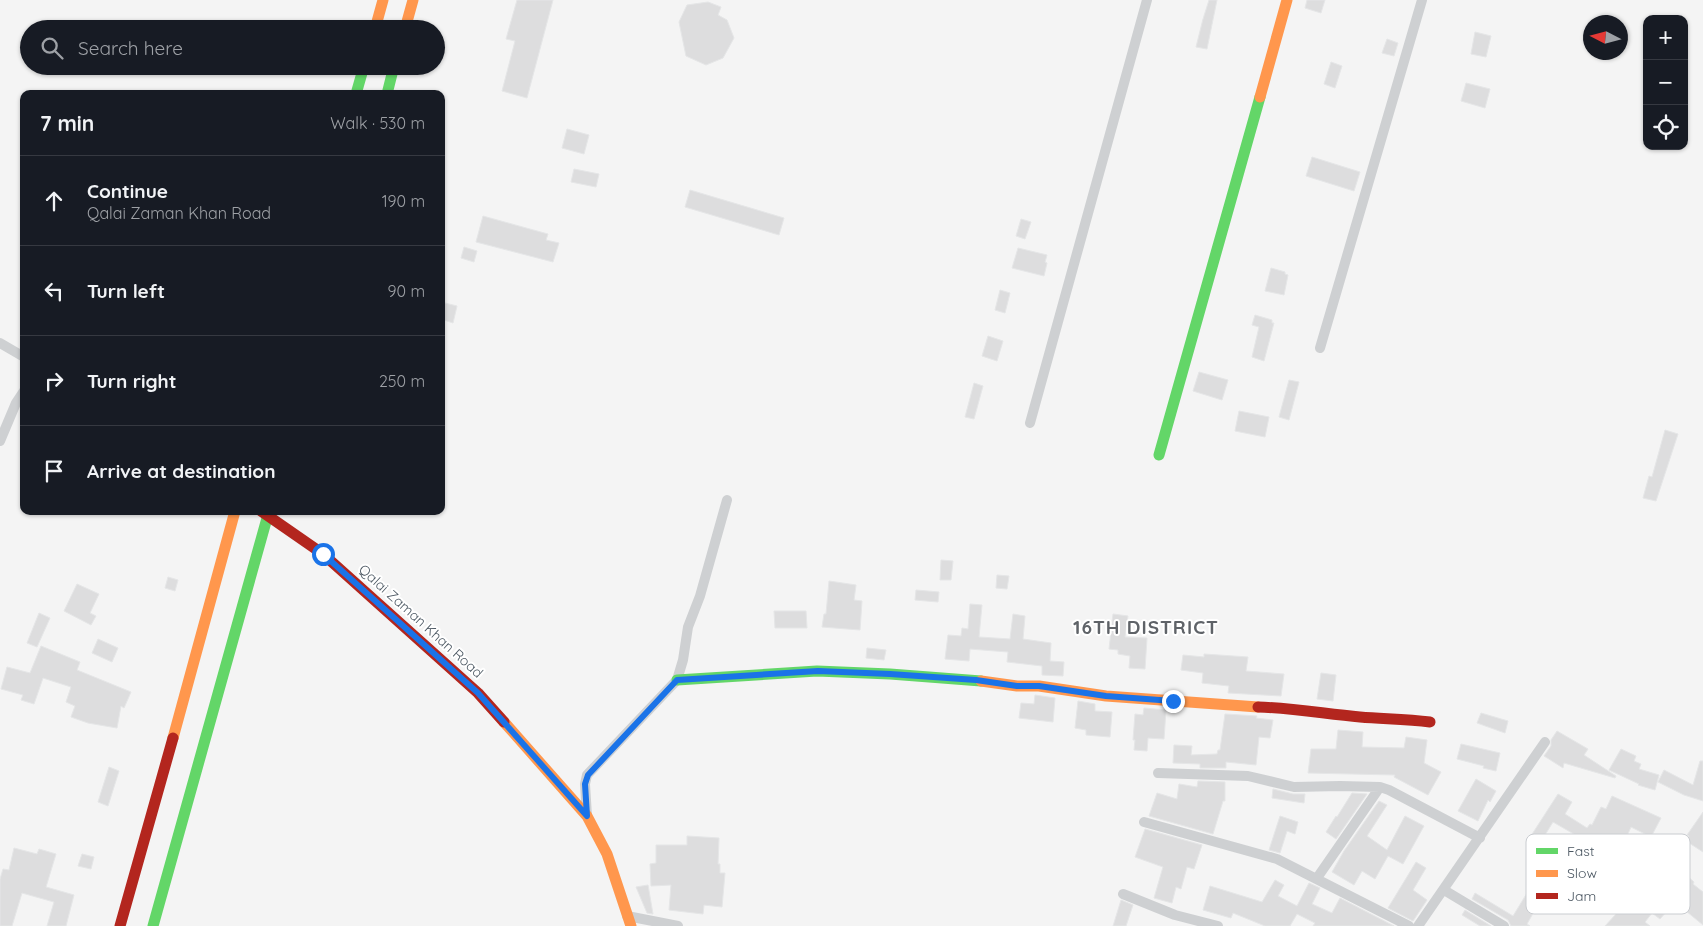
<!DOCTYPE html>
<meta charset="utf-8">
<style>
body{margin:0;font-family:Quicksand,sans-serif;background:#242831;color:#f1f3f6}
.controls{position:absolute;right:15px;top:15px;display:grid;overflow:hidden;border-radius:10px;box-shadow:0 1px 4px #0004}
.controls button{width:45px;height:45px;display:grid;place-items:center;padding:0;border:0;border-bottom:1px solid #363941;background:#171b24;color:#f1f3f6;font:25px sans-serif}
.compass{position:absolute;left:1583px;top:15px;width:45px;height:45px;border-radius:50%;background:#171b24;box-shadow:0 1px 4px #0004;rotate:276deg}
.stop{position:absolute;width:15px;height:15px;margin:-11px;border:4px solid #1a73e8;border-radius:50%;background:#fff}
.stop.end{background:#1a73e8;border-color:#fff;box-shadow:0 1px 5px #0008}
.list{margin:0;padding:0;list-style:none}
h2{display:flex;justify-content:space-between;align-items:center;height:65px;margin:0;padding:0 20px;font-size:21px}
h2 small{font-size:16px;font-weight:400;color:#9ea1a6}
.list li{display:grid;grid-template-columns:32px 1fr auto;gap:15px;align-items:center;box-sizing:border-box;height:90px;padding:0 20px;border-top:1px solid #363941}
.list b{display:block;font-size:19px;white-space:nowrap}
.list p{margin:0;font-size:16px;white-space:nowrap;color:#9ea1a6}
.list em{font-size:16px;font-style:normal;color:#9ea1a6}
.icon{flex:none;width:28px;height:28px;fill:none;stroke:currentColor;stroke-width:2;stroke-linecap:round;stroke-linejoin:round}
.map{position:relative;flex:none;width:1703px;height:926px;overflow:hidden}
.search{position:absolute;background:#171b24;box-shadow:0 1px 4px #0004;left:20px;top:20px;width:425px;height:55px;display:flex;align-items:center;gap:12px;box-sizing:border-box;padding:0 18px;border-radius:28px;color:#9ea1a6;font-size:19px}
.panel{position:absolute;background:#171b24;box-shadow:0 1px 4px #0004;left:20px;top:90px;width:425px;height:425px;border-radius:10px}
.map>svg:first-child{display:block}
.building{fill:#ddddde;stroke:#e5e6e7}
.lines{fill:none;stroke-linecap:round;stroke-linejoin:round}
.street{stroke:#ced0d2;stroke-width:10}
.fast{stroke:#63d668;stroke-width:11}
.slow{stroke:#ff974d;stroke-width:11}
.jam{stroke:#b3261e;stroke-width:11}
.route{stroke:#1a73e8;stroke-width:6}
.labels{text-anchor:middle;dominant-baseline:central;stroke-width:4;stroke-linejoin:round;paint-order:stroke}
.street-label{font-size:14px;fill:#4a5661;stroke:#fff}
.district-label{font-size:19px;font-weight:bold;letter-spacing:1px;fill:#5f6368;stroke:#fff}
.key{fill:#fff;stroke:#c9ccd0;stroke-width:1}
.key-label{font-size:14px;fill:#4a5661}
</style>
<div class="map">
<svg width="1703" height="926" viewBox="0 0 1703 926">
<rect width="100%" height="100%" fill="#f4f4f4"/>
<path class="building" d="M517 0H553L527 98 502 91 515 41 506 39Z
M1209 0H1217L1207 49 1196 47 1203 19Z
M1307 0H1325L1321 13 1305 8Z
M708 2 721 7 718 15 727 20 734 38 723 58 706 65 686 56 679 22 687 5Z
M1475 32 1491 36 1486 57 1471 54Z
M1387 39 1398 43 1394 56 1382 53Z
M1331 62 1342 66 1335 88 1324 84Z
M1466 83 1490 89 1485 108 1461 101Z
M567 129 589 135 584 154 562 148Z
M1312 157 1360 172 1354 191 1306 176Z
M574 169 599 174 596 187 571 182Z
M690 190 784 218 779 235 685 207Z
M483 216 548 234 546 240 559 243 553 262 476 242Z
M1021 219 1031 222 1025 239 1016 236Z
M464 247 477 251 474 262 461 258Z
M1018 248 1047 255 1045 262 1047 263 1044 276 1012 268Z
M1271 268 1285 272V274L1288 275 1284 295 1265 291Z
M1000 290 1010 293 1005 313 995 310Z
M441 302 457 306 453 323 441 319Z
M1255 315 1272 320V323H1274L1264 361 1252 357 1259 327 1252 325Z
M988 336 1003 341 997 361 982 356Z
M1199 372 1228 380 1222 400 1193 391Z
M1289 380 1299 382 1289 420 1279 417Z
M974 383 983 386 974 419 965 417Z
M1239 411 1269 417 1265 437 1235 431Z
M1665 430 1678 434 1656 501 1643 498 1649 476 1652 477Z
M941 560 953 561 951 580H940Z
M997 575 1009 576 1007 589 996 588Z
M168 577 178 580 175 591 165 588Z
M829 581 856 585 854 600 862 601 860 630 822 627 824 614H826Z
M77 584 99 594 90 613 96 616 91 625 64 611Z
M916 590 939 592 938 602 915 600Z
M970 604 982 605 979 637 1010 639 1013 614 1025 616 1023 639 1051 643 1050 661 1064 662 1063 676 1042 675V666L1007 662 1008 652 970 649 969 661 945 659 948 635 961 636 962 628 968 629Z
M774 611H806L807 628H775Z
M39 613 50 618 37 647 27 643Z
M1113 614 1128 616 1125 637 1147 638 1145 669 1129 668 1130 656 1118 654V650L1109 649Z
M98 639 118 648 112 662 92 653Z
M41 646 80 662 77 670 131 692 124 708 121 706 117 728 88 723 71 717 75 706 66 702 71 687 43 678 34 704 21 700 23 695 1 689 7 667 30 673Z
M867 648 886 650 884 660 866 658Z
M1204 654 1248 657 1246 671 1284 674 1281 696 1228 693 1229 686 1202 683 1203 673 1181 670 1183 655 1204 657Z
M1321 673 1336 675 1333 701 1317 699Z
M1035 695 1055 698 1053 722 1019 718 1021 703 1034 704Z
M1078 701 1095 704V711L1112 712 1110 737 1086 735V730L1075 728Z
M1144 708 1166 710 1164 739 1148 738 1147 751 1134 750 1135 740H1133L1135 714 1143 715Z
M1481 713 1508 721 1505 733 1477 723Z
M1225 714 1257 716 1256 718 1273 720 1270 738 1259 737 1256 765 1226 762V768H1200V764L1173 763 1174 745 1192 746 1191 755 1217 754 1218 750H1220Z
M1338 730 1363 732 1362 747 1404 748 1406 737 1427 740 1424 763 1441 772 1428 795 1394 777 1395 775 1308 773 1311 749H1336Z
M1557 731 1588 749 1584 755 1616 776 1615 778 1564 763 1563 768 1544 756 1551 746V740Z
M1461 744 1500 753 1496 771 1483 768 1484 766 1457 759Z
M1621 749 1636 756 1634 761 1641 764 1639 769 1659 775 1655 790 1638 785 1639 784 1609 770Z
M1700 761H1703V801L1684 795 1658 782 1664 770 1693 785Z
M109 767 119 771 108 806 98 802Z
M1476 779 1496 791 1490 802 1488 800 1478 821 1458 811Z
M1198 781 1225 782V801H1223L1213 834 1149 816 1157 793 1177 799 1179 784 1197 787Z
M1273 789 1293 794H1305L1304 803 1272 798Z
M1352 793 1367 794 1336 839 1326 832 1336 816 1337 817Z
M1558 794 1572 802 1565 814 1587 828 1590 824 1592 825 1601 807 1606 809 1612 796 1661 818 1651 837 1631 827 1623 845 1625 846 1596 883 1588 877 1605 852 1553 822 1537 848 1527 842Z
M1379 801 1387 805 1367 836 1387 850 1405 816 1424 826 1403 864 1388 856 1375 879 1362 871 1354 885 1332 872 1344 851Z
M1703 812V852L1686 841 1689 836 1687 835Z
M1280 816 1298 822 1295 834 1287 831 1280 853 1269 850Z
M1145 829 1202 845 1194 869 1187 867 1181 889 1176 887 1172 903 1154 898 1163 867 1135 857Z
M687 836 719 838 718 864H720V873H725L722 907 704 905 703 914 669 910 671 885 651 886 650 864 656 863V845H687Z
M14 848 37 854 39 849 56 854 46 887 74 895 66 926H47L54 902 22 893 12 926H0V879L3 869 9 870Z
M82 854 94 857 91 869 78 866Z
M1416 862 1426 868 1413 890 1427 900 1413 921 1388 908Z
M1657 869 1676 884 1685 874 1694 882 1693 884 1703 892V925L1675 902 1660 919 1652 913 1645 922 1650 926H1605L1626 903 1638 914 1660 888 1649 879Z
M1275 880 1284 885 1278 896 1297 906 1309 883 1320 888 1312 904 1332 913 1340 898 1394 926H1313L1315 923 1297 914 1290 926H1265L1233 913 1231 918 1203 910 1210 886 1262 902Z
M648 885 653 914 647 913 636 887Z
M1475 893 1513 916 1527 893 1540 901 1527 924 1530 926H1511L1508 920 1472 899Z
M1121 900 1133 905 1126 926H1113Z
M1465 910 1491 926H1480L1462 915Z"/>
<g class="lines">
<path class="street" d="M0 343 24 357
M1320 348 1422 0
M1030 423 1147 0
M0 441 16 403 24 391
M1158 773 1248 776 1294 787 1340 786 1380 787
M587 816 585 784 587 775 677 680 683 660 688 627 700 596 727 500
M1144 822 1277 859 1409 926
M1317 878 1380 787 1389 790 1480 838
M1444 890 1504 926
M1123 894 1175 915 1218 926
M627 916 678 926
M1418 926 1545 742"/>
<path class="fast" d="M356 94 364 66
M387 94 394 66
M1159 455 1260 97
M677 680 817 671 890 674 981 681
M153 926 269 511"/>
<path class="slow" d="M375 29 383 0
M405 29 413 0
M1260 97 1287 0
M981 681 1017 686H1039L1106 696 1258 707
M504 722 587 816 607 854 631 926
M173 738 235 511"/>
<path class="jam" d="M261 511 323 554 478 693 504 722
M1258 707C1293 708 1326 714 1360 717 1384 719 1406 719 1430 722
M120 926 173 738"/>
</g>
<g class="lines">
<path class="route" d="M323 554 478 693 587 816 585 784 588 775 677 680 818 671 890 674 976 680 1017 686H1039L1106 696 1173 701"/>
</g>
<g class="labels">
<g class="street-label">
<text transform="translate(421 621) rotate(42)">Qalai Zaman Khan Road</text>
</g>
<g class="district-label">
<text x="1146" y="627">16TH DISTRICT</text>
</g>
</g>
<rect x="1526" y="834" width="164" height="80" rx="8" class="key"/>
<rect x="1536" y="848" width="22" height="6" fill="#63d668"/>
<rect x="1536" y="870" width="22" height="7" fill="#ff974d"/>
<rect x="1536" y="893" width="22" height="6" fill="#b3261e"/>
<g class="key-label">
<text x="1567" y="856">Fast</text>
<text x="1567" y="878">Slow</text>
<text x="1567" y="901">Jam</text>
</g>
</svg>
<div class="controls">
<button>+</button>
<button>−</button>
<button><svg class="icon" aria-label="locate" viewBox="0 0 24 24"><circle cx="12" cy="12" r="6"/><path d="M12 2v4M12 18v4M2 12h4M18 12h4"/></svg></button>
</div>
<svg class="compass" viewBox="-18 -18 36 36"><path d="M0-13l5 13h-10z" fill="#e53935"/><path d="M0 13l5-13h-10z" fill="#9ea1a6"/></svg>
<div class="stop" style="left:323px;top:554px"></div>
<div class="stop end" style="left:1173px;top:701px"></div>
<div class="search"><svg class="icon" aria-label="search" viewBox="0 0 24 24"><circle cx="10" cy="10" r="6"/><path d="M15 15l6 6"/></svg>Search here</div>
<section class="panel">
<h2>7 min<small>Walk · 530 m</small></h2>
<ul class="list">
<li><svg class="icon" aria-label="ahead" viewBox="0 0 24 24"><path d="M12 20V5M6 11l6-6 6 6"/></svg><div><b>Continue</b><p>Qalai Zaman Khan Road</p></div><em>190 m</em></li>
<li><svg class="icon" aria-label="left" viewBox="0 0 24 24"><path d="M17 20v-9H6M10 6l-5 5 5 5"/></svg><div><b>Turn left</b></div><em>90 m</em></li>
<li><svg class="icon" aria-label="right" viewBox="0 0 24 24"><path d="M7 20v-9h11M14 6l5 5-5 5"/></svg><div><b>Turn right</b></div><em>250 m</em></li>
<li><svg class="icon" aria-label="arrive" viewBox="0 0 24 24"><path d="M6 21V4h12l-3 4 3 4H6"/></svg><div><b>Arrive at destination</b></div></li>
</ul>
</section>
</div>
